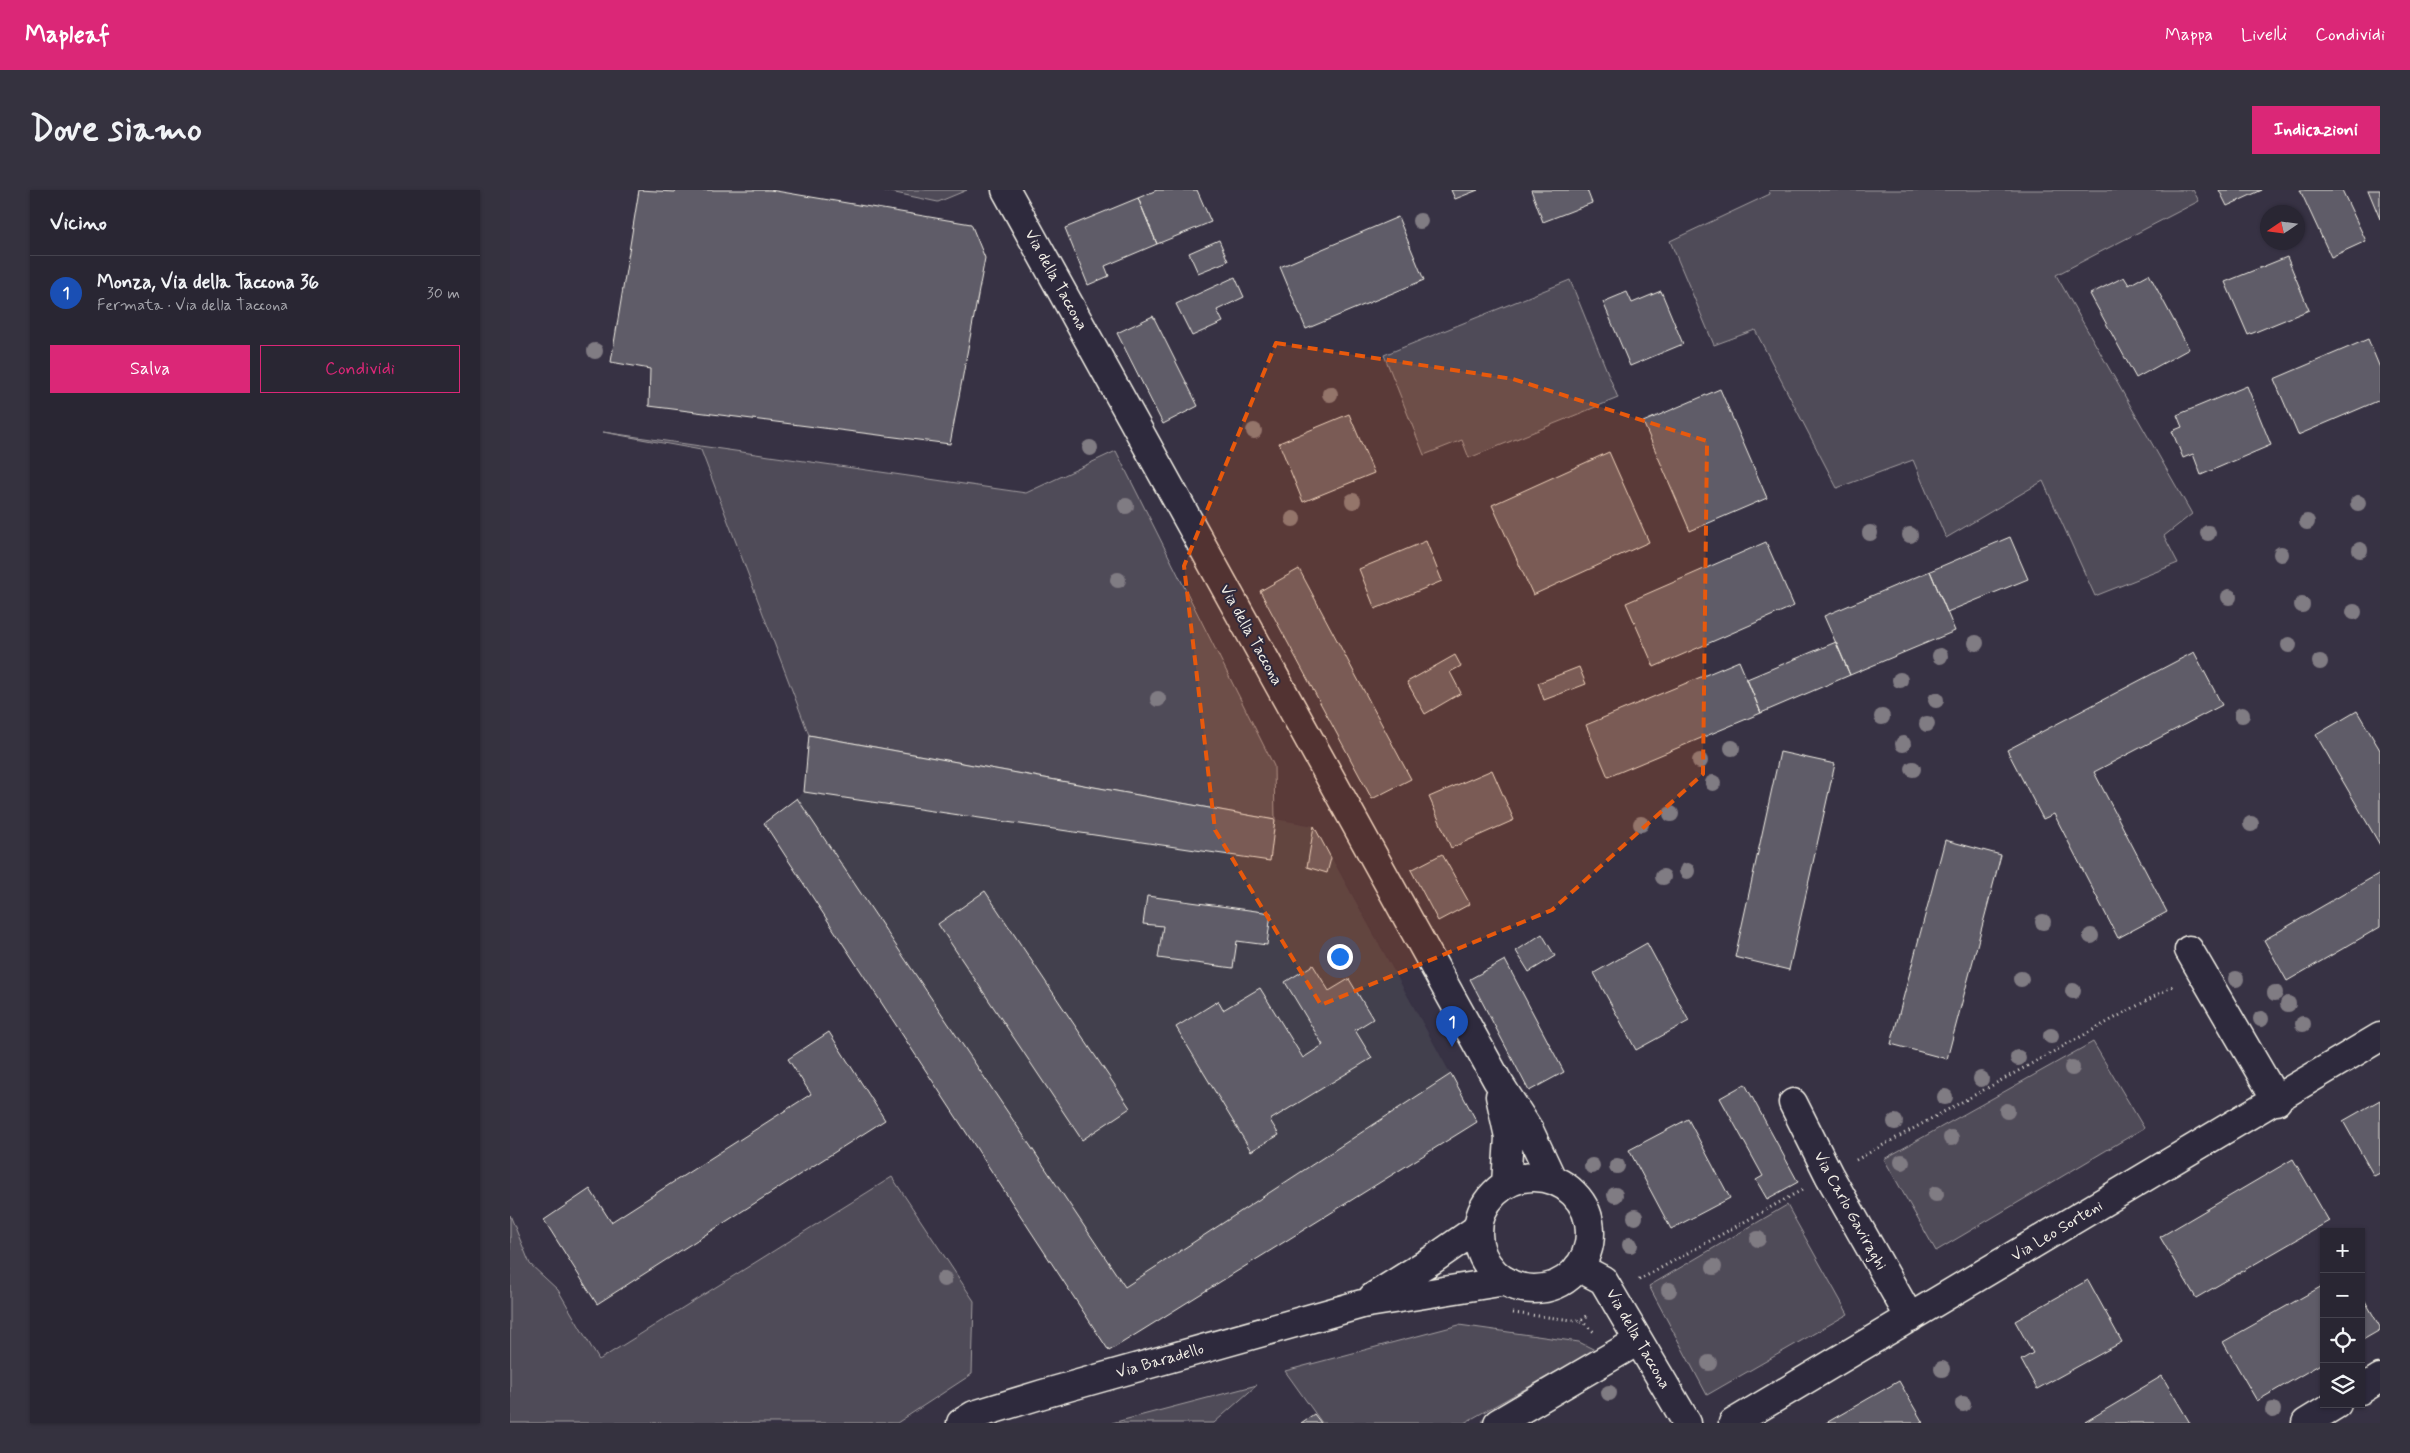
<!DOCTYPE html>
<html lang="it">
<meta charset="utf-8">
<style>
body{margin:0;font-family:Mynerve,sans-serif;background:#35323f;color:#f1f3f6}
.controls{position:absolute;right:15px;bottom:15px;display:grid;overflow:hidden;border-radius:0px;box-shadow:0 1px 4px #0004}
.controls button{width:45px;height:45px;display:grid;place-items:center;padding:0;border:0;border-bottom:1px solid #45434e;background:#292633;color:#f1f3f6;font:25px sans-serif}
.compass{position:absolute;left:1750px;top:15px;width:45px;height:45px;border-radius:50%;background:#292633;box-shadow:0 1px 4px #0004;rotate:257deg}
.you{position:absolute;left:829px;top:766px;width:18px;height:18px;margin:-12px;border:4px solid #fff;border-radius:50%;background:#1a73e8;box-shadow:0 0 0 8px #1a73e833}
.badge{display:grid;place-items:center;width:32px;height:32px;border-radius:50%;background:#db2777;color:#fff;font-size:16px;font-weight:700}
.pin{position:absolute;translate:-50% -41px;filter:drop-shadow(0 1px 2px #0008)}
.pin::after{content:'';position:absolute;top:26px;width:18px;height:15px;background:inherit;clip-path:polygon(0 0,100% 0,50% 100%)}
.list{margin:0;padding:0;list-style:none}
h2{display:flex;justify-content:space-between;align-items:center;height:65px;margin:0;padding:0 20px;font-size:21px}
h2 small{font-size:16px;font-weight:400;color:#a5a5ac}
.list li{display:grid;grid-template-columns:32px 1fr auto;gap:15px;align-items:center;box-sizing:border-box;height:75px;padding:0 20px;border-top:1px solid #45434e}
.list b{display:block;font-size:19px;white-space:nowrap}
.list p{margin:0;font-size:16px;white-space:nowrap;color:#a5a5ac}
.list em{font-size:16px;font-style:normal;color:#a5a5ac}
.actions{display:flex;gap:10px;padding:15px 20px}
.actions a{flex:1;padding:11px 0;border:1px solid #db2777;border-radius:0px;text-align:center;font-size:18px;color:#db2777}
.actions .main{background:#db2777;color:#fff}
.icon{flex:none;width:28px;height:28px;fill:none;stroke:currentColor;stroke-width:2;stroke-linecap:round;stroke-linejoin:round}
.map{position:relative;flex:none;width:1870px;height:1233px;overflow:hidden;border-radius:0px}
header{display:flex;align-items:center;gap:30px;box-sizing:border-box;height:70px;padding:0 25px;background:#db2777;color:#fff}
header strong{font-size:24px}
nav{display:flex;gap:28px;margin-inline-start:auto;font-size:18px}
.intro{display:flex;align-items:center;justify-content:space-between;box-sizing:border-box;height:120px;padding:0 30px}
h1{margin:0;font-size:35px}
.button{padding:12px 22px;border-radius:0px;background:#db2777;color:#fff;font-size:18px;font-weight:700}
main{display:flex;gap:30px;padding:0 30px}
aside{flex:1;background:#292633;border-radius:0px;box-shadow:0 1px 4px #0004}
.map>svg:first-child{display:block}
.built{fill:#433f4e}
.green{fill:#504b59;stroke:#a29ea0}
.building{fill:#5f5c67;stroke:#f4f1e8}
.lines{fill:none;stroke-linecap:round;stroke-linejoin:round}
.minor-casing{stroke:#f4f1e8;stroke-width:31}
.major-casing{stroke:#f4f1e8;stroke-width:31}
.path{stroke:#f4f1e8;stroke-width:3;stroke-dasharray:1 4;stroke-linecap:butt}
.minor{stroke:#2f2a3d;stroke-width:28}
.major{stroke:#2f2a3d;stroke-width:28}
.tree{fill:#807b83}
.marked{fill:#e8590c;fill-opacity:0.2;stroke:#e8590c;stroke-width:4;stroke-dasharray:10 6;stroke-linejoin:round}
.labels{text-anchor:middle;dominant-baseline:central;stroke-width:4;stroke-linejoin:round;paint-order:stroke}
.street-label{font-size:16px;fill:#f4f1e8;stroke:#2f2a3d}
</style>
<header>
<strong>Mapleaf</strong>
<nav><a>Mappa</a><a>Livelli</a><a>Condividi</a></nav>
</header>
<div class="intro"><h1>Dove siamo</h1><a class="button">Indicazioni</a></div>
<main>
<aside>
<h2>Vicino<small></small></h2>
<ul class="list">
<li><span class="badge" style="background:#1a4fb4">1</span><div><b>Monza, Via della Taccona 36</b><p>Fermata · Via della Taccona</p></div><em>30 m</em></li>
</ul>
<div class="actions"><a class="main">Salva</a><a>Condividi</a></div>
</aside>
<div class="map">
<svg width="1870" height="1233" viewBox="0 0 1870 1233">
<rect width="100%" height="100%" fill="#373244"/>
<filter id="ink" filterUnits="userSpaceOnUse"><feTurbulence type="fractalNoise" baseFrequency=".02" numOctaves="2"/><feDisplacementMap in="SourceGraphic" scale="10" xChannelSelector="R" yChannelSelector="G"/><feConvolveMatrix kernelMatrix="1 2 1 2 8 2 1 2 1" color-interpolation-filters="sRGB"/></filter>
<g filter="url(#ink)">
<path class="built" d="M299 545 804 636 967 932 599 1161 254 633 294 602Z"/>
<path class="green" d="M371 0H457L428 12Z
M1259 0H1683L1689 11 1546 85 1682 324 1654 346 1668 373 1585 406 1533 291 1436 348 1403 270 1327 298 1245 140 1204 155 1160 51 1260 4Z
M1060 90 1108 208 959 268 952 250 914 265 874 165Z
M93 242 516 303 606 261 764 576 765 630 299 545 191 260Z
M1583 852 1634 938 1426 1061 1374 969Z
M382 987 464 1111 462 1184 387 1233H0V1025L20 1074 48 1100 89 1170Z
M1277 1015 1338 1124 1197 1205 1139 1096Z
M949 1135 1069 1152 1085 1160 954 1233H812L775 1181Z
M747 1195 704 1233H602Z"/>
<path class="building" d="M129 0 165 2 166 0H260L461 34 475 68 440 254 139 216 140 179 101 172Z
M647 0H687L701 32 647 54 628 8Z
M941 0H968L945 9Z
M1021 0H1077L1082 13 1033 32Z
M1709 0H1752L1717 16Z
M1790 0H1832L1856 51 1821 67Z
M1858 0H1870V29Z
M628 8 647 54 595 76 599 86 578 95 555 38Z
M888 27 914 90 796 139 770 77Z
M709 50 718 71 688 83 679 63Z
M1777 67 1799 120 1738 145 1715 92Z
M1639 84 1679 159 1626 188 1580 104 1614 87 1619 95Z
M725 87 734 107 707 120 713 132 682 146 666 114Z
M1151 101 1173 154 1120 176 1093 112 1117 102 1122 113Z
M643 126 688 216 653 234 607 143Z
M1858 149 1870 178V210L1788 245 1764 189Z
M1737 196 1761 255 1691 285 1683 264 1673 268 1662 241 1672 237 1667 225Z
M1210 199 1257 308 1180 341 1133 232Z
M839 224 864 283 793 312 769 253Z
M1099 262 1139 352 1023 405 982 315Z
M1500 347 1518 389 1437 422 1420 381Z
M916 351 932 391 865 419 849 379Z
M1256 352 1284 416 1144 477 1116 413Z
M789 379 901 589 862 609 750 401Z
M1420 381 1445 441 1340 485 1314 426Z
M1326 452 1340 485 1251 523 1237 489Z
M1684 462 1712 515 1584 582 1657 722 1608 748 1544 624 1533 629 1497 560Z
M945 465 951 476 940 482 951 503 915 524 897 492Z
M1229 471 1251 523 1098 587 1076 535Z
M1069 477 1076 494 1034 510 1028 493Z
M1847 521 1870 560V655L1806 545Z
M299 545 765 630 760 671 294 602Z
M1270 562 1325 574 1279 780 1225 767Z
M982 580 1004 630 941 658 919 607Z
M287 608 615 1097 941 884 967 932 599 1161 254 633Z
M804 636 821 668 817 683 797 677Z
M1435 650 1491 665 1437 869 1381 854Z
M932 664 960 714 928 731 901 680Z
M1870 683V737L1777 791 1754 750Z
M475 701 620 918 572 950 428 734Z
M637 706 761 723 757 755 727 751 723 778 648 768 653 736 633 734Z
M1032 744 1045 766 1019 782 1006 761Z
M1137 753 1179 831 1126 860 1084 783Z
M995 770 1054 882 1019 901 960 789Z
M803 775 819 801 839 789 863 829 845 840 862 868 760 930 769 945 741 961 666 837 708 811 713 820 750 798 793 868 813 855 775 792Z
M319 842 375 930 87 1114 34 1030 80 999 101 1032 301 904 278 869Z
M1235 894 1288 992 1257 1009 1246 990 1253 986 1210 908Z
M1870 910V983L1864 986 1833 931Z
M1178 929 1220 1008 1161 1039 1119 960Z
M1783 969 1819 1031 1686 1108 1650 1047Z
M1578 1090 1612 1152 1527 1199 1511 1170 1523 1163 1505 1131Z
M1814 1095V1172L1747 1211 1713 1152Z
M1851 1104 1870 1137V1140L1851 1151Z
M1652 1186 1680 1233H1576L1575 1232Z
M1389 1191 1413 1233H1316Z
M804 1224 811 1233H791Z"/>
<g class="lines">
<g class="minor-casing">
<path id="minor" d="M1679 760 1767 911
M1283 913 1319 985 1400 1128
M863 1107 922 1070 968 1038
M1851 1200 1870 1188
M451 1233 464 1225 533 1204 852 1114 996 1091
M988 1233 1128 1151
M1223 1233 1870 847
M1796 1233 1827 1214"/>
</g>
<g class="major-casing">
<path id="major" d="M496 0 987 890 1019 940 1042 989
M990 906 999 947 996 994
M968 1043a56 56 0 1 1 112 0a56 56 0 1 1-112 0Z
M1068 1077 1093 1090 1177 1233"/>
</g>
<path class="path" d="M1346 970 1665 795
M1129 1090 1292 1000
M1003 1123 1071 1131 1077 1126
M1071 1131 1084 1142"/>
<use href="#minor" class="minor"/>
<use href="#major" class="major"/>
</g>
<g class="tree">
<circle cx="910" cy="31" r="8"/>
<circle cx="85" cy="161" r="8"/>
<circle cx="820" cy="204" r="8"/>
<circle cx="744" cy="241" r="8"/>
<circle cx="580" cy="258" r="8"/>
<circle cx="843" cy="311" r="8"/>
<circle cx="1848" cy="313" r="8"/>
<circle cx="616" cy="316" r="8"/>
<circle cx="783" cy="329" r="8"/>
<circle cx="1797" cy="332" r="8"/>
<circle cx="1360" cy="343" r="8"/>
<circle cx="1698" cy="343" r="8"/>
<circle cx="1400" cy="345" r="8"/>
<circle cx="1850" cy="360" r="8"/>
<circle cx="1771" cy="364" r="8"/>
<circle cx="608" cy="390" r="8"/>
<circle cx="1719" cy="407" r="8"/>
<circle cx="1792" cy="415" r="8"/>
<circle cx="1844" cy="422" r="8"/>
<circle cx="1466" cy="453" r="8"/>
<circle cx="1779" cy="455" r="8"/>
<circle cx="1430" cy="466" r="8"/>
<circle cx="1810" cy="472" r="8"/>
<circle cx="1390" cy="490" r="8"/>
<circle cx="648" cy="509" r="8"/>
<circle cx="1426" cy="510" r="8"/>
<circle cx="1732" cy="525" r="8"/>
<circle cx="1372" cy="527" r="8"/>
<circle cx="1417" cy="534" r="8"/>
<circle cx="1393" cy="554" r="8"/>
<circle cx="1222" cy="558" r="8"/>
<circle cx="1190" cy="571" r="8"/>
<circle cx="1403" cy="579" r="8"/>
<circle cx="1203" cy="593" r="8"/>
<circle cx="1161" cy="624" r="8"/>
<circle cx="1131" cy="634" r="8"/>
<circle cx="1741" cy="634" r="8"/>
<circle cx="1177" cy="681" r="8"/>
<circle cx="1153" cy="687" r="8"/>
<circle cx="1533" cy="732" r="8"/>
<circle cx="1581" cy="746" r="8"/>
<circle cx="1511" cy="789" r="8"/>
<circle cx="1726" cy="789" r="8"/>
<circle cx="1563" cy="801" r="8"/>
<circle cx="1765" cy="803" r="8"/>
<circle cx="1778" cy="814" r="8"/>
<circle cx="1751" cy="829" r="8"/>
<circle cx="1793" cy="834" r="8"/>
<circle cx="1541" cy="846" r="8"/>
<circle cx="1508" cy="868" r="8"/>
<circle cx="1562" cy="878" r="8"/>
<circle cx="1471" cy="889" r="8"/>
<circle cx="1435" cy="907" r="8"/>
<circle cx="1497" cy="921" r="8"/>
<circle cx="1385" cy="932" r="8"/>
<circle cx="1441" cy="948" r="8"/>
<circle cx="1392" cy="972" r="8"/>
<circle cx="1082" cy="976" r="8"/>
<circle cx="1107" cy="976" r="8"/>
<circle cx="1426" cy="1004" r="8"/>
<circle cx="1105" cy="1005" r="8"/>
<circle cx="1125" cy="1027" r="8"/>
<circle cx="1248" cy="1049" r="8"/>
<circle cx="1120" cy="1055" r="8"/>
<circle cx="1204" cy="1077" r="8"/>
<circle cx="434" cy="1089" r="8"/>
<circle cx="1159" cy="1100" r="8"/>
<circle cx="1199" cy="1173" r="8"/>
<circle cx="1432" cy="1179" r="8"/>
<circle cx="1099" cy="1203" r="8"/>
<circle cx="1453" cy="1214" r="8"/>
<circle cx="1763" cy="1220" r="8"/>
</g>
</g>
<path class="marked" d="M766 153 1003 189 1197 251 1193 584 1042 720 811 815 705 640 674 376Z"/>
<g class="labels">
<g class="street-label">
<text transform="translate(546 90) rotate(61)">Via della Taccona</text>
<text transform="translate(741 445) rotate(61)">Via della Taccona</text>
<text transform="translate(1340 1021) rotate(61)">Via Carlo Gaviraghi</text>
<text transform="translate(1547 1041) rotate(-31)">Via Leo Sorteni</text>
<text transform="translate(1128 1149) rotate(60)">Via della Taccona</text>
<text transform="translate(650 1171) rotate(-16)">Via Baradello</text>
</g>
</g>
</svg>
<div class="controls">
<button>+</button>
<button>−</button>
<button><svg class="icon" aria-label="locate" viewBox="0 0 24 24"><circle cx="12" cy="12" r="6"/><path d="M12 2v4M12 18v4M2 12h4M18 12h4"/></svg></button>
<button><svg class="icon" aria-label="layers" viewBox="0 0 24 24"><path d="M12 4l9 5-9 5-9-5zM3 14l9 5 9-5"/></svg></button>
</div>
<svg class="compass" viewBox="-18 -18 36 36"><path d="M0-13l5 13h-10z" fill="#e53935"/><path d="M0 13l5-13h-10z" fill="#a5a5ac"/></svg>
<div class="you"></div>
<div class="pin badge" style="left:942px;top:857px;background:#1a4fb4">1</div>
</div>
</main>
